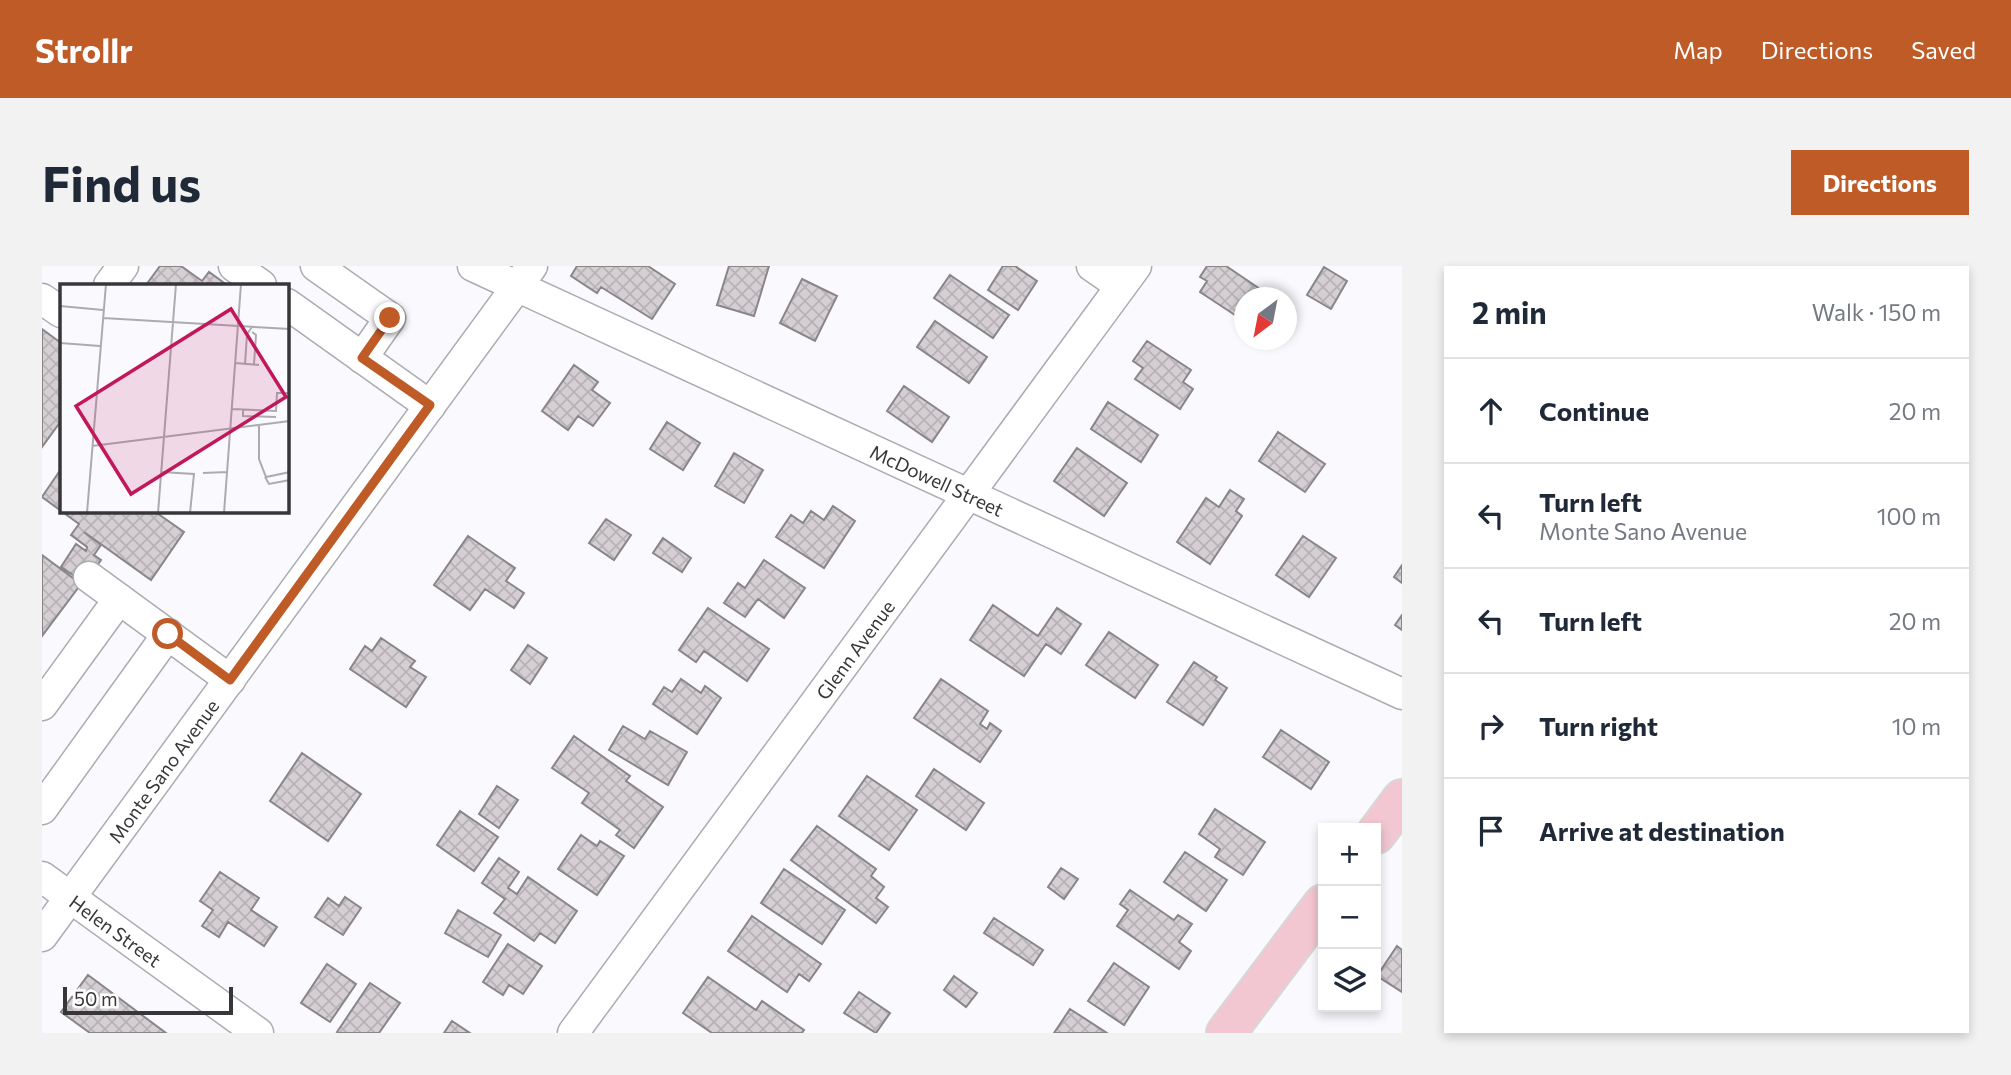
<!DOCTYPE html>
<meta charset="utf-8">
<style>
body{margin:0;font-family:Commissioner,sans-serif;background:#f2f2f3;color:#1f2937}
.controls{position:absolute;right:21px;bottom:21px;display:grid;overflow:hidden;border-radius:0px;box-shadow:0 4px 10px #0003}
.controls button{width:63px;height:63px;display:grid;place-items:center;padding:0;border:0;border-bottom:2px solid #e0e1e3;background:#fff;color:#1f2937;font:35px sans-serif}
.compass{position:absolute;left:1192px;top:21px;width:63px;height:63px;border-radius:50%;background:#fff;box-shadow:0 4px 10px #0003;rotate:212deg}
.scale{position:absolute;left:21px;bottom:18px;width:170px;box-sizing:border-box;padding-left:7px;border:4px solid #37373a;border-top:0;font-size:19px;line-height:24px;white-space:nowrap;color:#37373a;-webkit-text-stroke:5px #fff;paint-order:stroke}
.stop{position:absolute;width:21px;height:21px;margin:-16px;border:5px solid #bf5b27;border-radius:50%;background:#fff}
.stop.end{background:#bf5b27;border-color:#fff;box-shadow:0 2px 7px #0008}
.list{margin:0;padding:0;list-style:none}
h2{display:flex;justify-content:space-between;align-items:center;height:91px;margin:0;padding:0 28px;font-size:30px}
h2 small{font-size:23px;font-weight:400;color:#747a83}
.list li{display:grid;grid-template-columns:46px 1fr auto;gap:21px;align-items:center;box-sizing:border-box;height:105px;padding:0 28px;border-top:2px solid #e0e1e3}
.list b{display:block;font-size:26px;white-space:nowrap}
.list p{margin:0;font-size:23px;white-space:nowrap;color:#747a83}
.list em{font-size:23px;font-style:normal;color:#747a83}
.icon{flex:none;width:38px;height:38px;fill:none;stroke:currentColor;stroke-width:2;stroke-linecap:round;stroke-linejoin:round}
.map{position:relative;flex:none;width:1360px;height:767px;overflow:hidden;border-radius:0px}
header{display:flex;align-items:center;gap:42px;box-sizing:border-box;height:98px;padding:0 35px;background:#bf5b27;color:#fff}
header strong{font-size:33px}
nav{display:flex;gap:38px;margin-inline-start:auto;font-size:24px}
.intro{display:flex;align-items:center;justify-content:space-between;box-sizing:border-box;height:168px;padding:0 42px}
h1{margin:0;font-size:49px}
.button{padding:18px 32px;border-radius:0px;background:#bf5b27;color:#fff;font-size:24px;font-weight:700}
main{display:flex;gap:42px;padding:0 42px}
aside{flex:1;background:#fff;border-radius:0px;box-shadow:0 4px 10px #0003}
.map>svg:first-child{display:block}
.building{fill:url(#building-cross-hatch);stroke:#8a8588;stroke-width:2}
.lines{fill:none;stroke-linecap:round;stroke-linejoin:round}
.minor-casing{stroke:#abacb2;stroke-width:33}
.major-casing{stroke:#d7d7d8;stroke-width:42}
.minor{stroke:#fff;stroke-width:30}
.major{stroke:#f3c7d2;stroke-width:38}
.route{stroke:#bf5b27;stroke-width:9}
.labels{text-anchor:middle;dominant-baseline:central;stroke-width:5;stroke-linejoin:round;paint-order:stroke}
.street-label{font-size:19px;fill:#37373a;stroke:#fff}
.inset-road{fill:none;stroke:#acacb0;stroke-width:2}
.view{fill:#c2185b;fill-opacity:0.15;stroke:#c2185b;stroke-width:3.5}
.inset-edge{fill:none;stroke:#37373a;stroke-width:3.5}
</style>
<header>
<strong>Strollr</strong>
<nav><a>Map</a><a>Directions</a><a>Saved</a></nav>
</header>
<div class="intro"><h1>Find us</h1><a class="button">Directions</a></div>
<main>
<div class="map">
<svg width="1360" height="767" viewBox="0 0 1360 767">
<defs>
<pattern id="building-cross-hatch" width="8" height="8" patternUnits="userSpaceOnUse" patternTransform="scale(1.75)"><rect width="8" height="8" fill="#d5cfd3"/><path d="M0 0l8 8M0 8l8-8" fill="none" stroke="#b7b2b6"/></pattern>
</defs>
<rect width="100%" height="100%" fill="#fafafe"/>
<path class="building" d="M118 0H139L160 15 167 6 185 19H104Z
M535 0H606L633 18 610 53 559 21 555 27 529 10Z
M687 0H727L712 50 675 39Z
M961 0H973L995 15 976 44 946 24Z
M1165 0H1184L1224 27 1221 32H1202V55L1158 26 1165 15 1158 11Z
M1282 1 1305 15 1289 43 1265 29Z
M908 9 967 49 951 72 892 32Z
M760 13 795 30 773 75 738 57Z
M893 55 945 91 927 117 875 81Z
M0 63 19 77V155L0 181Z
M1105 75 1149 104 1141 116 1151 123 1138 143 1093 113 1101 102 1091 95Z
M532 99 556 116 550 124 568 137 551 160 536 150 526 164 500 145Z
M862 120 907 151 890 176 845 145Z
M1066 136 1116 169 1099 196 1049 163Z
M625 156 658 177 641 204 608 183Z
M1236 166 1283 198 1263 226 1217 195Z
M1035 182 1085 217 1062 250 1012 215Z
M692 187 721 204 702 237 673 220Z
M19 203V245H112L142 266 109 314 42 266 59 279 52 289 59 294 43 317 19 301 34 278 44 285 45 281 29 269 37 258 0 231Z
M1188 224 1202 233 1194 245 1200 250 1168 298 1135 276 1164 232 1177 241Z
M791 240 813 255 782 302 734 271 749 249 761 257 769 245 782 254Z
M564 253 589 269 572 294 547 277Z
M426 270 473 302 464 315 482 327 472 342 443 323 428 344 392 319Z
M1261 270 1294 292 1267 331 1234 309Z
M621 272 649 292 640 306 611 287Z
M0 289 39 318 0 370Z
M722 294 763 322 742 352 716 333 703 351 682 337 696 317 703 322Z
M1360 299V317L1352 311Z
M951 339 996 370 1015 342 1039 358 1019 388 1004 378 982 410 928 374Z
M666 342 727 383 705 415 662 385 654 396 637 384Z
M1360 349V364L1353 359Z
M1067 366 1116 399 1093 432 1044 399Z
M339 372 373 395 368 401 384 411 364 441 308 403 323 380 330 385Z
M486 379 505 392 488 418 469 404Z
M1152 396 1175 411 1173 414 1185 422 1161 459 1125 436Z
M639 413 659 427 663 420 679 432 655 468 611 438 622 421 630 426Z
M899 413 946 445 938 458 945 463 948 457 959 465 938 496 872 452Z
M581 460 603 473 608 465 645 486 626 519 567 484Z
M1239 464 1287 496 1269 523 1221 491Z
M532 470 588 510 584 515 621 541 592 582 574 569 578 564 540 537 547 527 510 502Z
M260 487 319 528 286 575 228 535Z
M892 503 942 537 924 564 874 530Z
M825 510 875 544 847 584 797 550Z
M455 520 476 534 457 562 437 548Z
M1173 543 1223 576 1201 609 1173 591 1178 583 1157 568Z
M418 545 456 571 432 605 395 579Z
M775 560 834 603 829 610 842 621 834 632 846 641 834 657 749 594Z
M539 569 555 580 558 575 582 590 555 629 516 603Z
M1143 586 1185 614 1164 645 1122 616Z
M457 592 477 606 466 622 475 628 486 611 535 645 513 677 498 667 492 675 452 647 463 633 440 617Z
M1019 602 1036 613 1022 633 1006 621Z
M742 603 803 644 780 678 719 637Z
M178 606 217 632 209 644 235 661 222 680 186 656 177 671 160 660 171 644 158 635Z
M1088 624 1132 654 1136 649 1150 658 1137 676 1149 685 1137 703 1075 660 1086 644 1078 638Z
M303 631 319 642 301 669 273 651 286 632 297 640Z
M416 644 459 669 446 691 403 667Z
M710 650 779 698 767 715 757 708 745 726 686 685Z
M952 652 1001 684 991 699 942 667Z
M466 678 500 700 481 728 467 719 461 729 441 716Z
M1355 680 1360 684V726L1335 710Z
M1072 697 1107 721 1082 759 1046 735Z
M285 698 314 718 288 756 259 737Z
M46 709 124 767H48L19 746Z
M912 710 935 727 924 741 902 724Z
M666 711 714 744 720 735 762 764 760 767H670L641 747Z
M328 717 358 737 337 767H297L295 766Z
M817 726 848 747 834 767 802 747Z
M1028 743 1065 767H1012Z
M410 755 428 767H402Z"/>
<g class="lines">
<g class="minor-casing">
<g id="minor">
<path d="M192 0 219 19"/>
<path d="M274 0 348 52 320 92"/>
<path id="s1" d="M431 0 1360 428"/>
<path d="M1050 0 1079 20"/>
<path d="M67 19 81 0"/>
<path d="M0 33 19 46"/>
<path d="M245 38 388 140"/>
<path d="M47 311 188 414"/>
<path d="M0 439 77 333"/>
<path d="M0 543 126 368"/>
<path id="s2" d="M0 611 216 767"/>
<path id="s3" d="M0 670 490 0"/>
<path id="s4" d="M531 767 1094 0"/>
</g>
</g>
<g class="major-casing">
<path id="major" d="M1334 568 1360 533
M1184 767 1281 638"/>
</g>
<use href="#minor" class="minor"/>
<use href="#major" class="major"/>
</g>
<g class="lines">
<path class="route" d="M126 368 188 414 388 139 320 92 348 52"/>
</g>
<g class="labels">
<g class="street-label">
<text stroke="none"><textPath href="#s1" startOffset="511">McDowell Street</textPath></text>
<text stroke="none"><textPath href="#s4" startOffset="476">Glenn Avenue</textPath></text>
<text stroke="none"><textPath href="#s3" startOffset="205">Monte Sano Avenue</textPath></text>
<text stroke="none"><textPath href="#s2" startOffset="91">Helen Street</textPath></text>
</g>
</g>
<g transform="translate(18 18)">
<rect width="229" height="229" fill="#fafafe"/>
<path class="inset-road" d="M0 22 43 26M43 34 230 45M192 48 196 51 194 80M0 59 40 62M175 79 199 81M185 80 187 50 192 43M172 125 216 127 217 109H230M183 125V132L216 133M199 141V175L206 193 230 188M32 162 230 137M101 188 134 190 130 229M143 189 167 188M205 193 209 200 230 196M27 229 46 0M98 229 116 0M164 229 181 0"/>
<path class="view" d="M171 25 226 113 71 210 16 122Z"/>
<rect width="229" height="229" class="inset-edge"/>
</g>
</svg>
<div class="controls">
<button>+</button>
<button>−</button>
<button><svg class="icon" aria-label="layers" viewBox="0 0 24 24"><path d="M12 4l9 5-9 5-9-5zM3 14l9 5 9-5"/></svg></button>
</div>
<svg class="compass" viewBox="-18 -18 36 36"><path d="M0-13l5 13h-10z" fill="#e53935"/><path d="M0 13l5-13h-10z" fill="#747a83"/></svg>
<div class="scale">50 m</div>
<div class="stop" style="left:126px;top:368px"></div>
<div class="stop end" style="left:348px;top:52px"></div>
</div>
<aside>
<h2>2 min<small>Walk · 150 m</small></h2>
<ul class="list">
<li><svg class="icon" aria-label="ahead" viewBox="0 0 24 24"><path d="M12 20V5M6 11l6-6 6 6"/></svg><div><b>Continue</b></div><em>20 m</em></li>
<li><svg class="icon" aria-label="left" viewBox="0 0 24 24"><path d="M17 20v-9H6M10 6l-5 5 5 5"/></svg><div><b>Turn left</b><p>Monte Sano Avenue</p></div><em>100 m</em></li>
<li><svg class="icon" aria-label="left" viewBox="0 0 24 24"><path d="M17 20v-9H6M10 6l-5 5 5 5"/></svg><div><b>Turn left</b></div><em>20 m</em></li>
<li><svg class="icon" aria-label="right" viewBox="0 0 24 24"><path d="M7 20v-9h11M14 6l5 5-5 5"/></svg><div><b>Turn right</b></div><em>10 m</em></li>
<li><svg class="icon" aria-label="arrive" viewBox="0 0 24 24"><path d="M6 21V4h12l-3 4 3 4H6"/></svg><div><b>Arrive at destination</b></div></li>
</ul>
</aside>
</main>
